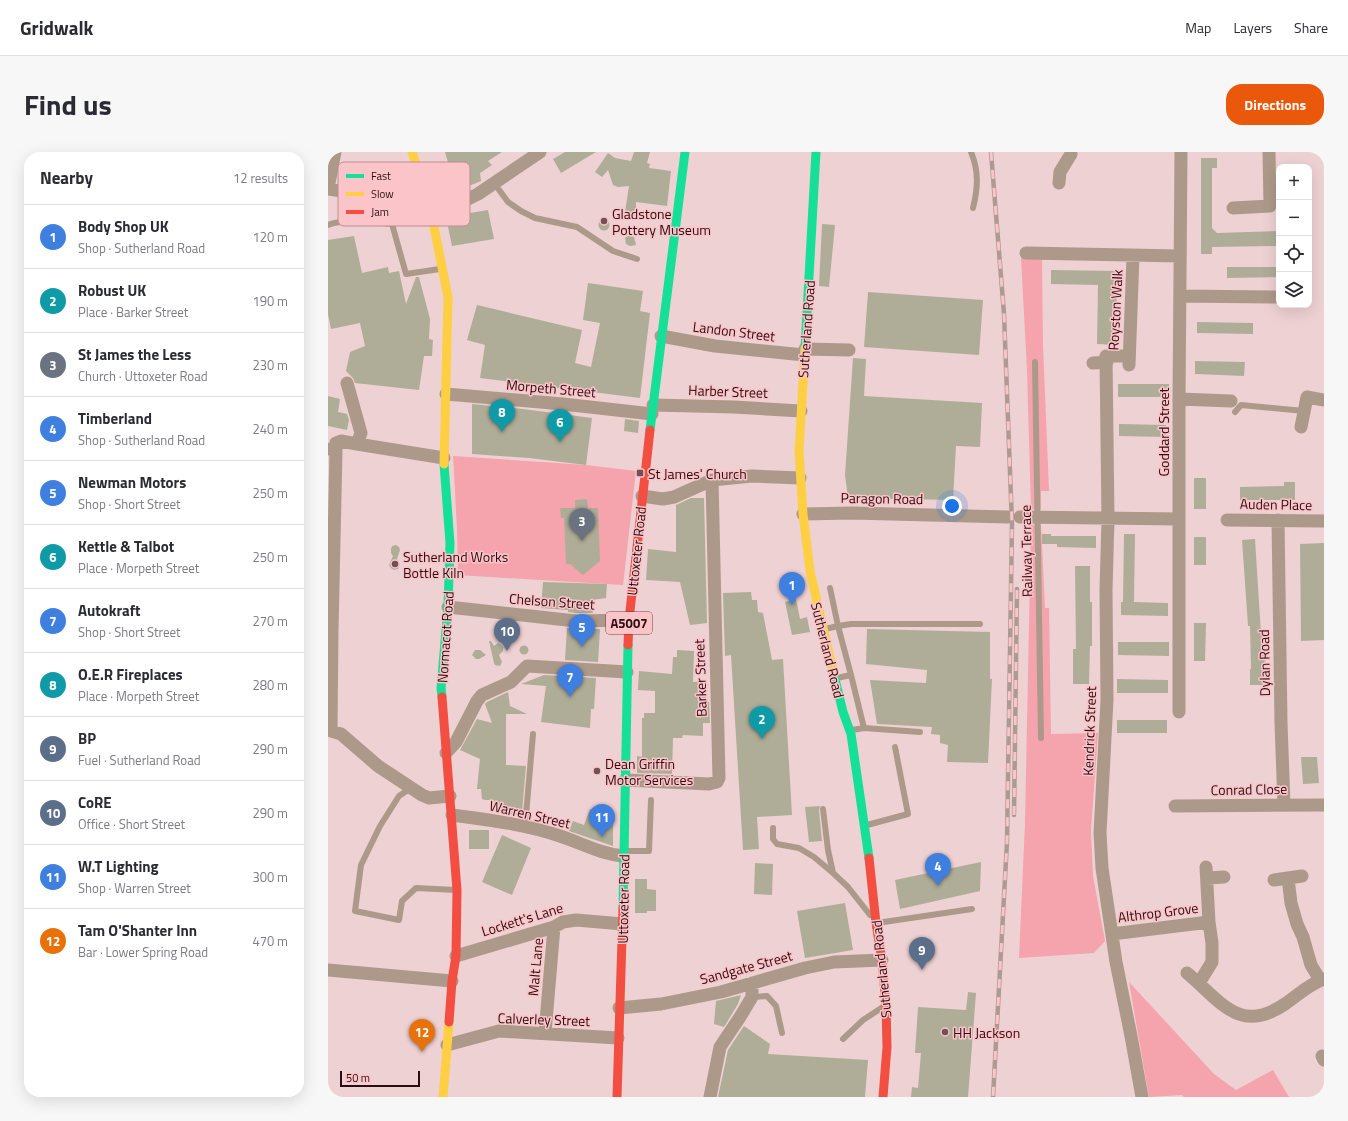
<!DOCTYPE html>
<meta charset="utf-8">
<style>
body{margin:0;font-family:"Titillium Web",sans-serif;background:#f7f7f7;color:#2b2b33}
.controls{position:absolute;right:12px;top:12px;display:grid;overflow:hidden;border-radius:8px;box-shadow:0 4px 16px #0002}
.controls button{width:36px;height:36px;display:grid;place-items:center;padding:0;border:0;border-bottom:1px solid #e1e1e2;background:#fff;color:#2b2b33;font:20px sans-serif}
.scale{position:absolute;left:12px;bottom:10px;width:80px;box-sizing:border-box;padding-left:4px;border:2px solid #2c0c11;border-top:0;font-size:11px;line-height:14px;white-space:nowrap;color:#2c0c11;-webkit-text-stroke:3px #fbc4c8;paint-order:stroke}
.you{position:absolute;left:624px;top:354px;width:14px;height:14px;margin:-10px;border:3px solid #fff;border-radius:50%;background:#1a73e8;box-shadow:0 0 0 6px #1a73e833}
.badge{display:grid;place-items:center;width:26px;height:26px;border-radius:50%;background:#ea580c;color:#fff;font-size:13px;font-weight:700}
.pin{position:absolute;translate:-50% -33px;filter:drop-shadow(0 1px 2px #0008)}
.pin::after{content:'';position:absolute;top:21px;width:14px;height:12px;background:inherit;clip-path:polygon(0 0,100% 0,50% 100%)}
.list{margin:0;padding:0;list-style:none}
h2{display:flex;justify-content:space-between;align-items:center;height:52px;margin:0;padding:0 16px;font-size:17px}
h2 small{font-size:13px;font-weight:400;color:#7c7c81}
.list li{display:grid;grid-template-columns:26px 1fr auto;gap:12px;align-items:center;box-sizing:border-box;height:64px;padding:0 16px;border-top:1px solid #e1e1e2}
.list b{display:block;font-size:15px;white-space:nowrap}
.list p{margin:0;font-size:13px;white-space:nowrap;color:#7c7c81}
.list em{font-size:13px;font-style:normal;color:#7c7c81}
.icon{flex:none;width:22px;height:22px;fill:none;stroke:currentColor;stroke-width:2;stroke-linecap:round;stroke-linejoin:round}
.map{position:relative;flex:none;width:996px;height:945px;overflow:hidden;border-radius:16px}
header{display:flex;align-items:center;gap:24px;box-sizing:border-box;height:56px;padding:0 20px;background:#fff;border-bottom:1px solid #e1e1e2}
header strong{font-size:19px}
nav{display:flex;gap:22px;margin-inline-start:auto;font-size:14px}
.intro{display:flex;align-items:center;justify-content:space-between;box-sizing:border-box;height:96px;padding:0 24px}
h1{margin:0;font-size:28px}
.button{padding:10px 18px;border-radius:16px;background:#ea580c;color:#fff;font-size:14px;font-weight:700}
main{display:flex;gap:24px;padding:0 24px}
aside{flex:1;background:#fff;border-radius:16px;box-shadow:0 4px 16px #0002}
.map>svg:first-child{display:block}
.green{fill:#f5a3ad}
.building{fill:#afad98}
.lines{fill:none;stroke-linecap:round;stroke-linejoin:round}
.lane{stroke:#ad9989;stroke-width:6}
.street{stroke:#ad9989;stroke-width:13}
.fast{stroke:#16e098;stroke-width:9}
.slow{stroke:#ffcf43;stroke-width:9}
.jam{stroke:#f24e42;stroke-width:9}
.rail-casing{stroke:#ae9a92;stroke-width:4.5}
.rail{stroke:#fbc4c8;stroke-width:3;stroke-dasharray:9;stroke-linecap:butt}
.poi-dot{fill:#705155;stroke:#fbc4c8;stroke-width:1.5}
.labels{text-anchor:middle;dominant-baseline:central;stroke-width:3;stroke-linejoin:round;paint-order:stroke}
.shield{fill:#fbc4c8;stroke:#6a4348;stroke-width:1}
.shield-label{font-size:13px;font-weight:bold;fill:#2c0c11}
.poi-label{font-size:14px;fill:#2c0c11;stroke:#fbc4c8;text-anchor:start}
.street-label{font-size:14px;fill:#2c0c11;stroke:#fbc4c8}
.key{fill:#fbc4c8;stroke:#bd8d91;stroke-width:1}
.key-label{font-size:11px;fill:#2c0c11}
</style>
<header>
<strong>Gridwalk</strong>
<nav><a>Map</a><a>Layers</a><a>Share</a></nav>
</header>
<div class="intro"><h1>Find us</h1><a class="button">Directions</a></div>
<main>
<aside>
<h2>Nearby<small>12 results</small></h2>
<ul class="list">
<li><span class="badge" style="background:#3f7fe0">1</span><div><b>Body Shop UK</b><p>Shop · Sutherland Road</p></div><em>120 m</em></li>
<li><span class="badge" style="background:#0f9aa8">2</span><div><b>Robust UK</b><p>Place · Barker Street</p></div><em>190 m</em></li>
<li><span class="badge" style="background:#6b7280">3</span><div><b>St James the Less</b><p>Church · Uttoxeter Road</p></div><em>230 m</em></li>
<li><span class="badge" style="background:#3f7fe0">4</span><div><b>Timberland</b><p>Shop · Sutherland Road</p></div><em>240 m</em></li>
<li><span class="badge" style="background:#3f7fe0">5</span><div><b>Newman Motors</b><p>Shop · Short Street</p></div><em>250 m</em></li>
<li><span class="badge" style="background:#0f9aa8">6</span><div><b>Kettle &amp; Talbot</b><p>Place · Morpeth Street</p></div><em>250 m</em></li>
<li><span class="badge" style="background:#3f7fe0">7</span><div><b>Autokraft</b><p>Shop · Short Street</p></div><em>270 m</em></li>
<li><span class="badge" style="background:#0f9aa8">8</span><div><b>O.E.R Fireplaces</b><p>Place · Morpeth Street</p></div><em>280 m</em></li>
<li><span class="badge" style="background:#5c6f8a">9</span><div><b>BP</b><p>Fuel · Sutherland Road</p></div><em>290 m</em></li>
<li><span class="badge" style="background:#5c6f8a">10</span><div><b>CoRE</b><p>Office · Short Street</p></div><em>290 m</em></li>
<li><span class="badge" style="background:#3f7fe0">11</span><div><b>W.T Lighting</b><p>Shop · Warren Street</p></div><em>300 m</em></li>
<li><span class="badge" style="background:#e8710a">12</span><div><b>Tam O'Shanter Inn</b><p>Bar · Lower Spring Road</p></div><em>470 m</em></li>
</ul>
</aside>
<div class="map">
<svg width="996" height="945" viewBox="0 0 996 945">
<rect width="100%" height="100%" fill="#eed1d2"/>
<path class="green" d="M693 106H714L715 194 721 339H713V357H703L699 218Z
M125 304 258 313 308 319 295 433 130 423 129 377Z
M703 373H713L717 456H721L723 582 770 581 763 678 765 724 777 789 766 801 691 806 697 671Z
M801 830 886 922 908 938 945 918 961 945H856L854 943 821 945Z"/>
<path class="building" d="M117 0H174L160 9 164 13 152 21 153 29 146 32 128 38Z
M237 0H268L233 21 225 7Z
M306 0H322L319 11 322 12 321 16 343 19 339 54 308 50V62L305 65H302L298 63 297 60 301 34 290 35 285 33 280 18 274 25 267 20 280 1 287 6 303 9Z
M873 6H889V16H884V76L889 81 951 79V94L884 95V102H873Z
M160 58 166 87 124 94 118 65Z
M270.5 73a5.5 5.5 0 1 1 11 0a5.5 5.5 0 1 1-11 0Z
M494 72 507 73 501 135 491 134Z
M26 84 34 121 60 115 61 121 71 119 78 152 88 125H91L102 167 101 187 105 188 104 204H96L91 238 27 231 25 226 18 219 22 200 37 194 32 171 3 177 0 162V88Z
M300 84 306 85 308 93 302 94 298 92 297 86Z
M899 115H951V125L899 126Z
M723 118 789 119 788 193 769 192 770 133 723 132Z
M260 131 315 139 312 159 322 161 312 246 152 226 157 193 139 188 149 153 254 178 247 211 263 215 272 171 255 168Z
M540 140 655 148 651 203 536 195Z
M869 170 925 171V182L869 181Z
M525 206 538 207 536 244 654 251 652 295 628 294 625 348 520 346 517 323Z
M867 209 917 210 916 224 867 222Z
M790 232H841V245H790Z
M0 244 12 247 10 260 19 262 21 268 19 278 0 274Z
M144 252 195 257 264 266 258 313 201 306 144 302Z
M297 267 311 269 310 281 296 279Z
M791 272 838 273V285L791 284Z
M866 326H878V357H866Z
M956 330H967V348H912V335L956 334Z
M363 346H376L379 471 362 473 352 430 318 428 320 397 348 400V353Z
M259 347 260 356H270L272 409 255 423 242 412H238L236 366H233L232 356H247V348Z
M714 382H723V384H768V396L729 395V392H714Z
M796 382H807L806 450 840 451V464L793 463V450H795Z
M866 385H878V413H866Z
M927 387 933 482H936L937 515H935V533H922V517H923L922 474H920L914 388Z
M996 391V488L973 489 972 392Z
M68 393 71 395 72 398 69 407 72 412 70 417 66 418 63 416 61 413 65 404 63 401V397L64 394Z
M747 414H762V450H764V494H762L761 532H745V497H748Z
M215 430 279 432 278 446 264 448 265 461H248L240 460V458L213 456Z
M423 440 424 448H429L430 460 435 461 444 508 455 507 464 663 429 665 431 697 415 698 403 503 397 504 395 441Z
M468 447 472 467 479 465 482 480 464 483 457 450Z
M866 471H878L877 509H866Z
M239 476 272 477 270 510 237 508Z
M539 477 662 480V527H664L660 611 619 610 620 593 612 591V583L603 582 604 575 549 572 542 528 598 531 599 518 538 512Z
M161 489H163L166 494 170 491 173 493 175 495V499L171 503 174 510 172 514 167 513 166 511Z
M790 490H841V504L790 503Z
M191.5 498a4.5 4.5 0 1 1 9 0a4.5 4.5 0 1 1-9 0Z
M147 498H152L158 503 151 507H148L144 503Z
M349 498 366 499 365 530 377 529 378 549 381 550 382 571H375V584L355 583 354 586H345L344 622 309 621V604L314 605V566H316V561H327V539L310 538 311 519 344 522 345 505H349Z
M216 523 268 526 266 557H263L262 576 213 570 218 534 193 532Z
M789 527 840 528V541H789Z
M180 540 182 554 199 562H178V613L198 614 194 660 189 663 166 659V648H157L154 647 153 637H149L152 607 132 598 149 567 164 571 157 552 159 550Z
M789 568H839V581H789Z
M973 605H989L991 631 975 632Z
M492 654 491 658 494 689 481 690 477 655Z
M262 657 285 658V694L241 679 245 669 256 673Z
M141 678H161V697H141Z
M174 683 203 696 184 743 154 730Z
M653 710 652 739 572 757 567 728Z
M427 711 445 712 444 743 426 742Z
M307 727H319V737L328 738V759H319V761H307Z
M517 751 525 798 477 806 469 759Z
M640 840 648 841 640 945H583L584 935 590 936 593 901H587L590 855 638 858Z
M413 843 410 852 396 875 386 872 388 849Z
M416 874 442 892 440 902 540 908 537 945H390L400 898Z"/>
<g class="lines">
<path class="lane" d="M643 0C651 19 650 36 645 56
M166 31 180 50 193 59 207 66 249 75 285 99 309 107
M0 73C19 66 44 70 64 72L78 122 112 117
M707 210 713 586
M907 260 913 253 976 259
M497 477 510 474 502 436
M523 523 536 576 524 578
M509 526 523 523 510 474 523 472H652
M536 576 592 580
M83 636 71 644 52 674 33 713 27 759 71 768 74 749 88 736 128 738
M495 657 500 698 505 721 520 735 542 763
M539 673 580 662 567 595
M197 675 205 582
M445 676V687L449 692 471 696 486 705 505 721
M299 699H321L323 648
M549 771 644 757
M424 845 439 844 448 854 454 881
M515 887 535 868 555 855"/>
<path class="street" d="M731 31 732 20 743 2
M0 36 7 0
M0 37 91 51H101
M102 55 140 47 150 42 212 0
M905 56 942 54 941 0
M698 101 852 104
M852 144 951 145
M333 184 387 194 476 203
M477 197 521 198
M800 204H778L780 367 778 438 779 548 772 681 774 716 788 810 803 884 814 945
M765 211 779 210
M801 213 805 104
M19 231 33 281 29 292
M118 242 235 252 324 262
M851 247 903 249
M325 253 406 255 473 259
M973 275 979 245 996 248
M2 297 8 298V291L13 289 29 292 116 306
M314 344 335 347 346 345 384 328 424 324 472 326
M475 362 524 361 680 365
M692 365 851 367
M899 368 996 369
M950 368 953 571 956 653
M120 455 248 469 301 468
M851 560V247L853 0
M0 578 13 582 50 614 94 643 101 646 122 644
M3 578 4 479 8 298
M118 601 128 590 149 549 154 543 183 530 199 514 299 520
M297 628 381 632 389 630 391 626 384 328
M847 654 996 653
M124 663C160 668 197 672 232 684 253 691 273 702 295 704
M879 726 896 725
M960 726 963 751 969 772 975 785 983 813 992 828
M946 728 974 724
M784 782 881 770
M128 804 226 775 235 770 248 768 295 772
M0 818 124 829
M859 821C893 849 911 883 957 852 970 843 981 832 996 827
M871 831 884 810V791L881 770 878 715
M291 856 333 852 393 840 477 816 506 810 554 808
M217 881 226 775
M119 893 171 879 290 886
M994 904 996 908
M382 945 392 895 412 865 424 845V831"/>
<path class="fast" d="M477 196 488 0
M322 278 357 0
M505 519 515 560 523 582 541 706
M114 545 113 536 120 455 122 391 116 312
M295 756 300 493"/>
<path class="slow" d="M84 0 102 55 120 145 116 312
M477 196 471 299 475 362 482 419 505 519
M115 945 121 870"/>
<path class="jam" d="M300 493 301 468 322 278
M114 545 129 738 128 804 124 829 121 870
M541 706 548 771 554 808 558 853 559 895 555 945
M289 945 295 756"/>
<g class="rail-casing">
<path id="rail" d="M663 0 676 162 684 372 679 690 665 945
M686 663 689 437"/>
</g>
<use href="#rail" class="rail"/>
</g>
<g class="poi-dot">
<circle cx="276" cy="69" r="4"/>
<rect x="308" y="317" width="8" height="8" rx="2"/>
<circle cx="67" cy="412" r="4"/>
<circle cx="269" cy="619" r="4"/>
<circle cx="617" cy="880" r="4"/>
</g>
<g class="labels">
<rect class="shield" x="278" y="460" width="46" height="22" rx="3"/>
<g class="shield-label">
<text x="301" y="471">A5007</text>
</g>
<g class="poi-label">
<text x="284" y="61">Gladstone<tspan x="284" dy="16">Pottery Museum</tspan></text>
<text x="320" y="321">St James' Church</text>
<text x="75" y="404">Sutherland Works<tspan x="75" dy="16">Bottle Kiln</tspan></text>
<text x="277" y="611">Dean Griffin<tspan x="277" dy="16">Motor Services</tspan></text>
<text x="625" y="880">HH Jackson</text>
</g>
<g class="street-label">
<text transform="translate(787 158) rotate(-87)">Royston Walk</text>
<text transform="translate(478 177) rotate(-86)">Sutherland Road</text>
<text transform="translate(406 179) rotate(7)">Landon Street</text>
<text transform="translate(223 236) rotate(5)">Morpeth Street</text>
<text transform="translate(400 239) rotate(2)">Harber Street</text>
<text transform="translate(835 280) rotate(-90)">Goddard Street</text>
<text transform="translate(554 346) rotate(1)">Paragon Road</text>
<text transform="translate(948 352) rotate(1)">Auden Place</text>
<text transform="translate(308 399) rotate(-84)">Uttoxeter Road</text>
<text transform="translate(698 399) rotate(-91)">Railway Terrace</text>
<text transform="translate(224 449) rotate(4)">Chelson Street</text>
<text transform="translate(117 485) rotate(-86)">Normacot Road</text>
<text transform="translate(500 498) rotate(76)">Sutherland Road</text>
<text transform="translate(936 511) rotate(-91)">Dylan Road</text>
<text transform="translate(372 526) rotate(-92)">Barker Street</text>
<text transform="translate(761 579) rotate(-88)">Kendrick Street</text>
<text transform="translate(921 637) rotate(-1)">Conrad Close</text>
<text transform="translate(202 662) rotate(13)">Warren Street</text>
<text transform="translate(295 747) rotate(-89)">Uttoxeter Road</text>
<text transform="translate(830 760) rotate(-7)">Althrop Grove</text>
<text transform="translate(194 767) rotate(-17)">Lockett's Lane</text>
<text transform="translate(207 815) rotate(-85)">Malt Lane</text>
<text transform="translate(418 815) rotate(-15)">Sandgate Street</text>
<text transform="translate(553 817) rotate(-96)">Sutherland Road</text>
<text transform="translate(216 867) rotate(2)">Calverley Street</text>
</g>
</g>
<rect x="10" y="10" width="132" height="64" rx="6" class="key"/>
<rect x="18" y="22" width="18" height="4" fill="#16e098"/>
<rect x="18" y="40" width="18" height="4" fill="#ffcf43"/>
<rect x="18" y="58" width="18" height="4" fill="#f24e42"/>
<g class="key-label">
<text x="43" y="28">Fast</text>
<text x="43" y="46">Slow</text>
<text x="43" y="64">Jam</text>
</g>
</svg>
<div class="controls">
<button>+</button>
<button>−</button>
<button><svg class="icon" aria-label="locate" viewBox="0 0 24 24"><circle cx="12" cy="12" r="6"/><path d="M12 2v4M12 18v4M2 12h4M18 12h4"/></svg></button>
<button><svg class="icon" aria-label="layers" viewBox="0 0 24 24"><path d="M12 4l9 5-9 5-9-5zM3 14l9 5 9-5"/></svg></button>
</div>
<div class="scale">50 m</div>
<div class="you"></div>
<div class="pin badge" style="left:464px;top:453px;background:#3f7fe0">1</div>
<div class="pin badge" style="left:434px;top:587px;background:#0f9aa8">2</div>
<div class="pin badge" style="left:254px;top:389px;background:#6b7280">3</div>
<div class="pin badge" style="left:610px;top:734px;background:#3f7fe0">4</div>
<div class="pin badge" style="left:254px;top:495px;background:#3f7fe0">5</div>
<div class="pin badge" style="left:232px;top:290px;background:#0f9aa8">6</div>
<div class="pin badge" style="left:242px;top:545px;background:#3f7fe0">7</div>
<div class="pin badge" style="left:174px;top:280px;background:#0f9aa8">8</div>
<div class="pin badge" style="left:594px;top:818px;background:#5c6f8a">9</div>
<div class="pin badge" style="left:179px;top:499px;background:#5c6f8a">10</div>
<div class="pin badge" style="left:274px;top:685px;background:#3f7fe0">11</div>
<div class="pin badge" style="left:94px;top:900px;background:#e8710a">12</div>
</div>
</main>
